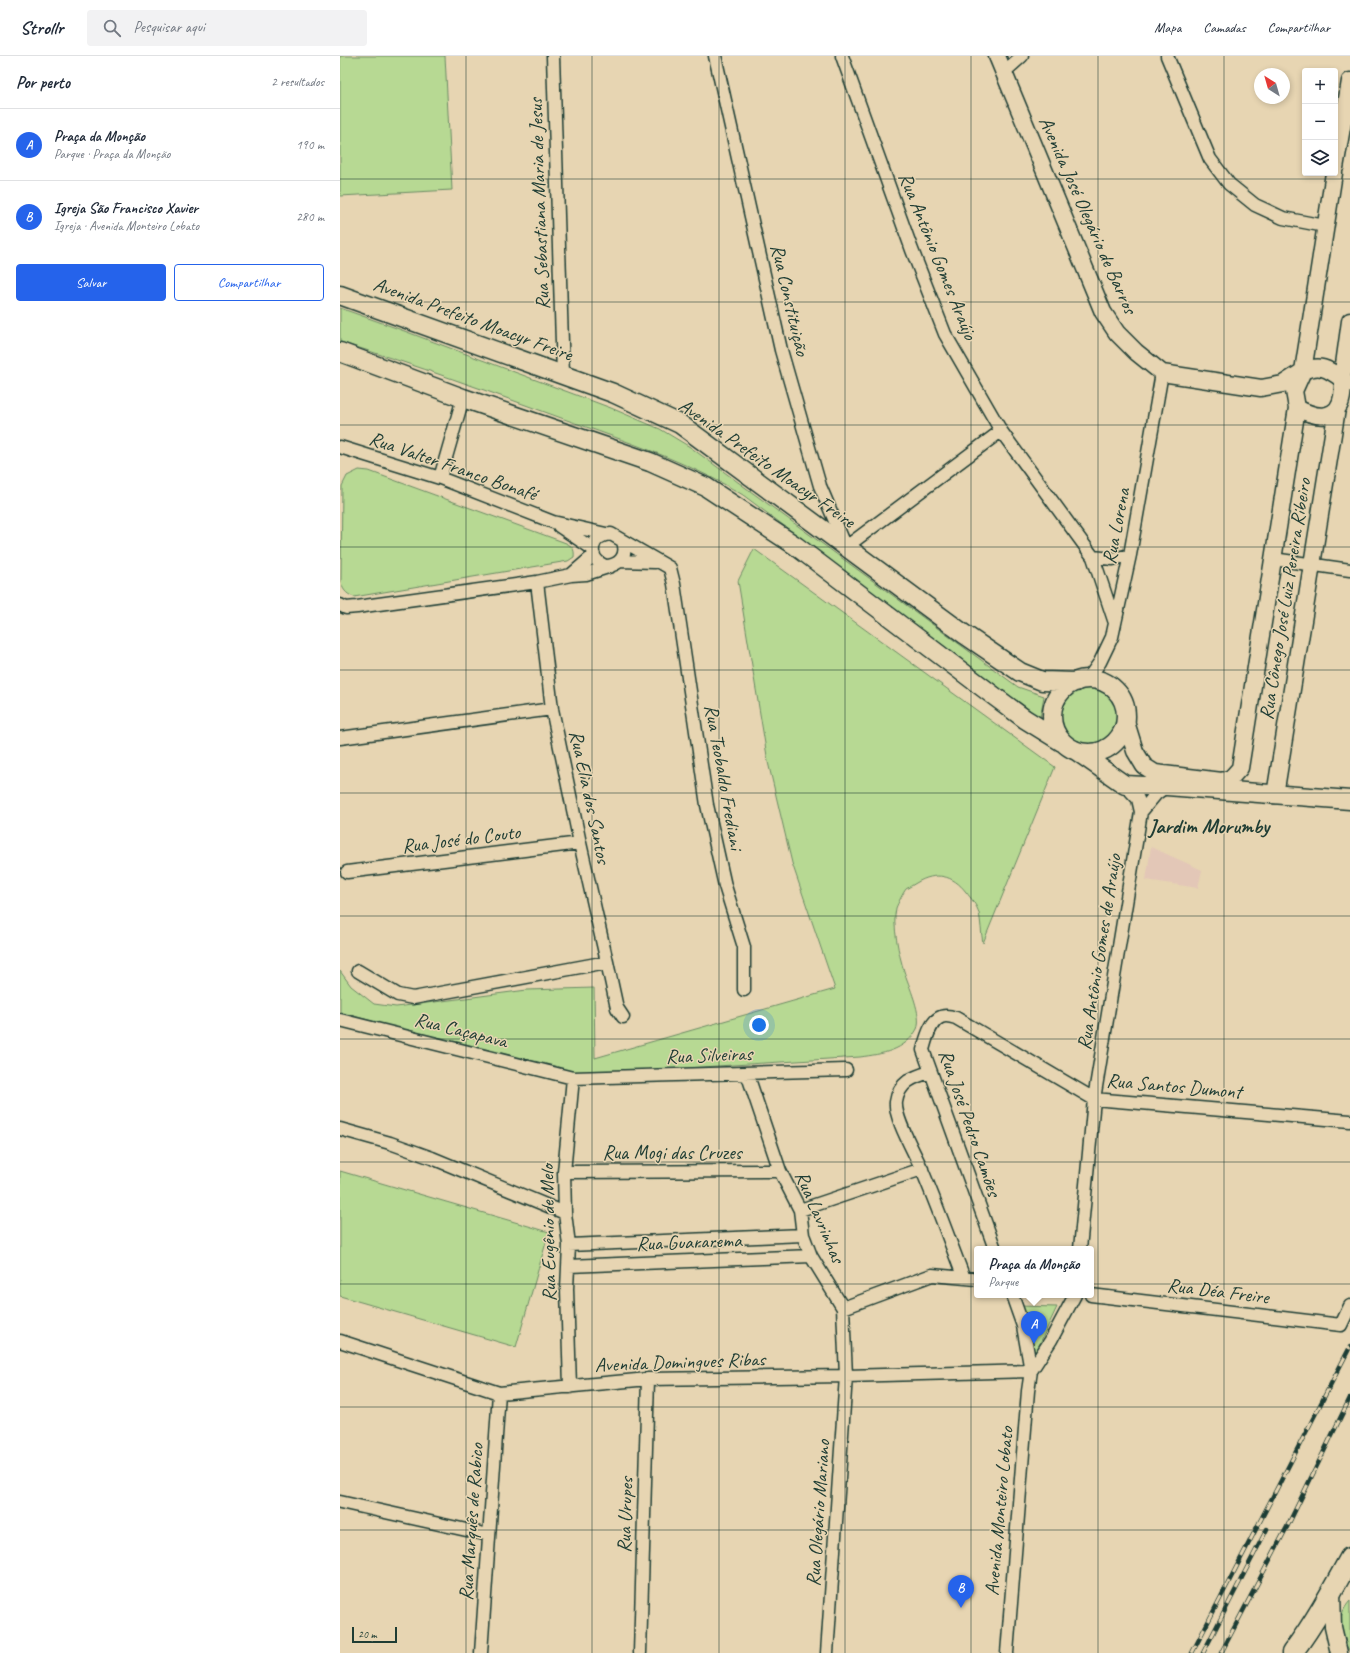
<!DOCTYPE html>
<html lang="pt">
<meta charset="utf-8">
<style>
body{margin:0;font-family:Caveat,sans-serif;background:#f2f2f3;color:#1f2937}
.controls{position:absolute;right:12px;top:12px;display:grid;overflow:hidden;border-radius:4px;box-shadow:0 2px 6px #0003}
.controls button{width:36px;height:36px;display:grid;place-items:center;padding:0;border:0;border-bottom:1px solid #e0e1e3;background:#fff;color:#1f2937;font:20px sans-serif}
.compass{position:absolute;left:914px;top:12px;width:36px;height:36px;border-radius:50%;background:#fff;box-shadow:0 2px 6px #0003;rotate:323deg}
.scale{position:absolute;left:12px;bottom:10px;width:45px;box-sizing:border-box;padding-left:4px;border:2px solid #1f3d34;border-top:0;font-size:11px;line-height:14px;white-space:nowrap;color:#1f3d34;-webkit-text-stroke:3px #e7d5b2;paint-order:stroke}
.you{position:absolute;left:419px;top:969px;width:14px;height:14px;margin:-10px;border:3px solid #fff;border-radius:50%;background:#1a73e8;box-shadow:0 0 0 6px #1a73e833}
.badge{display:grid;place-items:center;width:26px;height:26px;border-radius:50%;background:#2563eb;color:#fff;font-size:13px;font-weight:700}
.pin{position:absolute;translate:-50% -33px;filter:drop-shadow(0 1px 2px #0008)}
.pin::after{content:'';position:absolute;top:21px;width:14px;height:12px;background:inherit;clip-path:polygon(0 0,100% 0,50% 100%)}
.popup{position:absolute;left:634px;top:1190px;width:120px;height:52px;box-sizing:border-box;display:grid;place-content:center;border-radius:4px;background:#fff;filter:drop-shadow(0 1px 3px #0005);font-size:13px;white-space:nowrap;color:#747a83}
.popup b{font-size:15px;color:#1f2937}
.popup::after{content:'';position:absolute;left:50%;top:100%;margin-left:-8px;border:8px solid transparent;border-top-color:#fff}
.list{margin:0;padding:0;list-style:none}
h2{display:flex;justify-content:space-between;align-items:center;height:52px;margin:0;padding:0 16px;font-size:17px}
h2 small{font-size:13px;font-weight:400;color:#747a83}
.list li{display:grid;grid-template-columns:26px 1fr auto;gap:12px;align-items:center;box-sizing:border-box;height:72px;padding:0 16px;border-top:1px solid #e0e1e3}
.list b{display:block;font-size:15px;white-space:nowrap}
.list p{margin:0;font-size:13px;white-space:nowrap;color:#747a83}
.list em{font-size:13px;font-style:normal;color:#747a83}
.actions{display:flex;gap:8px;padding:12px 16px}
.actions a{flex:1;padding:9px 0;border:1px solid #2563eb;border-radius:4px;text-align:center;font-size:14px;color:#2563eb}
.actions .main{background:#2563eb;color:#fff}
.icon{flex:none;width:22px;height:22px;fill:none;stroke:currentColor;stroke-width:2;stroke-linecap:round;stroke-linejoin:round}
.map{position:relative;flex:none;width:1010px;height:1597px;overflow:hidden}
header{display:flex;align-items:center;gap:24px;box-sizing:border-box;height:56px;padding:0 20px;background:#fff;border-bottom:1px solid #e0e1e3}
header strong{font-size:19px}
nav{display:flex;gap:22px;margin-inline-start:auto;font-size:14px}
.search{width:280px;height:36px;background:#f2f2f3;display:flex;align-items:center;gap:10px;box-sizing:border-box;padding:0 14px;border-radius:4px;color:#747a83;font-size:15px}
main{display:flex}
aside{flex:1;background:#fff}
.map>svg:first-child{display:block}
.built{fill:#e3c7b7}
.green{fill:#b7d993;stroke:#6b8b64}
.lines{fill:none;stroke-linecap:round;stroke-linejoin:round}
.minor-casing{stroke:#1f3d34;stroke-width:15}
.tertiary-casing{stroke:#1f3d34;stroke-width:19}
.secondary-casing{stroke:#1f3d34;stroke-width:21}
.primary-casing{stroke:#1f3d34;stroke-width:23}
.minor{stroke:#e7d5b2;stroke-width:12}
.tertiary{stroke:#e7d5b2;stroke-width:16}
.secondary{stroke:#e7d5b2;stroke-width:18}
.primary{stroke:#e7d5b2;stroke-width:20}
.rail-casing{stroke:#1f3d34;stroke-width:4.5}
.rail{stroke:#e7d5b2;stroke-width:3;stroke-dasharray:9;stroke-linecap:butt}
.grid{fill:none;stroke:#1f3d34;stroke-width:1;stroke-opacity:0.55}
.labels{text-anchor:middle;dominant-baseline:central;stroke-width:3;stroke-linejoin:round;paint-order:stroke}
.street-label{font-size:20px;fill:#1f3d34;stroke:#e7d5b2}
.neighbourhood-label{font-size:21px;font-weight:bold;fill:#1f3d34;stroke:#e7d5b2}
</style>
<header>
<strong>Strollr</strong>
<div class="search"><svg class="icon" aria-label="search" viewBox="0 0 24 24"><circle cx="10" cy="10" r="6"/><path d="M15 15l6 6"/></svg>Pesquisar aqui</div>
<nav><a>Mapa</a><a>Camadas</a><a>Compartilhar</a></nav>
</header>
<main>
<aside>
<h2>Por perto<small>2 resultados</small></h2>
<ul class="list">
<li><span class="badge">A</span><div><b>Praça da Monção</b><p>Parque · Praça da Monção</p></div><em>190 m</em></li>
<li><span class="badge">B</span><div><b>Igreja São Francisco Xavier</b><p>Igreja · Avenida Monteiro Lobato</p></div><em>280 m</em></li>
</ul>
<div class="actions"><a class="main">Salvar</a><a>Compartilhar</a></div>
</aside>
<div class="map">
<svg width="1010" height="1597" viewBox="0 0 1010 1597">
<rect width="100%" height="100%" fill="#e7d5b2"/>
<filter id="ink" filterUnits="userSpaceOnUse"><feTurbulence type="fractalNoise" baseFrequency=".025" numOctaves="2"/><feDisplacementMap in="SourceGraphic" scale="8" xChannelSelector="R" yChannelSelector="G"/><feConvolveMatrix kernelMatrix="1 2 1 2 8 2 1 2 1" color-interpolation-filters="sRGB"/></filter>
<g filter="url(#ink)">
<path class="built" d="M811 791 862 814 858 832 806 824Z"/>
<path class="green" d="M0 0H105L112 134 0 140Z
M0 252 59 273 271 352 320 373 350 391 678 631 704 640 700 662 403 439C347 405 285 385 224 363 150 336 76 309 0 286Z
M19 414 29 415 226 487C232 490 235 493 234 501L228 505 14 541C6 538 2 533 1 525L2 430 7 420Z
M414 493 715 711 643 887C641 877 641 866 639 857 637 850 631 842 626 836 613 819 596 815 576 827 573 829 569 831 566 833 563 837 558 847 556 852 552 869 559 899 564 915 568 928 583 960 577 973 565 995 542 998 520 1001L250 1018 190 1010 0 956V915L11 930 34 948 56 951 187 934 254 932 255 1002 495 933 452 807 428 706 398 525Z
M718 660a32 32 0 1 1 64 0a32 32 0 1 1-64 0Z
M0 1115 209 1176 176 1291 0 1240Z
M679 1250 717 1251 692 1304Z
M1010 1545V1595C998 1580 996 1560 1010 1545Z"/>
<g class="lines">
<g class="minor-casing">
<path id="minor" d="M213 0 223 319
M375 0 441 294 480 430 506 491 661 375
M502 0 572 194 605 278 661 375 753 501 775 567
M827 0 870 103 889 128 915 149 943 162 985 170
M663 17 682 0
M0 391 100 422 213 466 266 478
M100 422 123 342
M219 470 253 493
M283 486C288 500 279 510 265 510 246 502 250 479 271 478L330 512 334 528 367 749 385 830 404 891V934
M753 501 773 503 790 499
M933 503 1010 514
M280 505 315 506
M231 519 254 499
M197 526 212 653 240 787 267 906 277 952 283 961
M0 549 6 552 17 551 197 526 231 519 246 518 271 510
M748 623 760 606 772 581 790 499 822 317
M0 682 212 653
M801 756 816 738 827 730
M7 816 240 787
M18 915 58 939 73 942 267 906
M0 964 233 1022 506 1014
M590 1016C573 1021 559 1026 556 1046 554 1062 575 1097 582 1114 597 1149 610 1186 624 1222
M407 1017 440 1115 460 1154 463 1179 471 1200 503 1252 506 1320 487 1597
M0 1073 50 1087 92 1102 225 1157
M224 1116 440 1115
M460 1154 582 1113
M229 1189 463 1179
M655 1193 583 994C586 983 591 960 606 960 609 960 613 961 616 962L754 1043 1010 1065
M740 1193 754 1043 801 756 798 743 785 729
M229 1210 471 1200
M751 1239 1001 1269 1010 1250
M503 1252 592 1219 637 1223
M0 1285 159 1337 308 1323 506 1320 691 1315
M691 1315 711 1284 735 1239
M230 1331 227 1233 229 1189 225 1157 224 1116 233 1022
M0 1446 149 1479
M141 1597 159 1337
M300 1597 308 1323
M667 1597 688 1335 691 1315 683 1270 672 1239"/>
</g>
<g class="tertiary-casing">
<path id="tertiary" d="M657 0 763 256 777 277 796 296 822 317 921 332 943 328 963 315 994 117
M995 112 1010 25
M1007 328 1002 323 1010 265
M786 666 795 695 804 710 815 717 882 725 891 722 900 712 957 352 954 335 963 315C980 308 987 312 1002 323 1006 359 987 368 957 352
M935 739 997 353
M992 1535 993 1571 999 1597"/>
</g>
<g class="secondary-casing">
<path id="secondary" d="M0 239 273 337 340 368 624 578 680 616 702 625 736 626
M0 296 123 342 310 406 366 431 456 490 654 640 685 663 722 686
M712 660a37 37 0 1 1 74 0a37 37 0 1 1-74 0Z
M735 694 785 729 805 730H827L1010 744"/>
</g>
<g class="primary-casing">
<path id="primary" d="M952 1597C974 1568 992 1535 1010 1502"/>
</g>
<use href="#minor" class="minor"/>
<use href="#tertiary" class="tertiary"/>
<use href="#secondary" class="secondary"/>
<use href="#primary" class="primary"/>
<g class="rail-casing">
<path id="rail" d="M852 1597 1010 1291
M863 1597 927 1473
M881 1597 947 1471 1010 1342"/>
</g>
<use href="#rail" class="rail"/>
</g>
</g>
<path class="grid" d="M126 0V1597M252 0V1597M379 0V1597M505 0V1597M631 0V1597M758 0V1597M884 0V1597M0 123H1010M0 246H1010M0 369H1010M0 491H1010M0 614H1010M0 737H1010M0 860H1010M0 983H1010M0 1106H1010M0 1228H1010M0 1351H1010M0 1474H1010"/>
<g class="labels">
<g class="street-label">
<text transform="translate(199 148) rotate(-92)">Rua Sebastiana Maria de Jesus</text>
<text transform="translate(748 159) rotate(66)">Avenida José Olegário de Barros</text>
<text transform="translate(598 200) rotate(68)">Rua Antônio Gomes Araújo</text>
<text transform="translate(450 244) rotate(77)">Rua Constituição</text>
<text transform="translate(133 263) rotate(20)">Avenida Prefeito Moacyr Freire</text>
<text transform="translate(427 407) rotate(35)">Avenida Prefeito Moacyr Freire</text>
<text transform="translate(113 410) rotate(19)">Rua Valter Franco Bonafé</text>
<text transform="translate(776 470) rotate(-79)">Rua Lorena</text>
<text transform="translate(945 543) rotate(-81)">Rua Cônego José Luiz Pereira Ribeiro</text>
<text transform="translate(384 721) rotate(80)">Rua Teobaldo Frediani</text>
<text transform="translate(250 741) rotate(78)">Rua Elia dos Santos</text>
<text transform="translate(121 783) rotate(-7)">Rua José do Couto</text>
<text transform="translate(759 896) rotate(-81)">Rua Antônio Gomes de Araújo</text>
<text transform="translate(121 974) rotate(14)">Rua Caçapava</text>
<text transform="translate(369 999) rotate(-2)">Rua Silveiras</text>
<text transform="translate(834 1030) rotate(5)">Rua Santos Dumont</text>
<text transform="translate(630 1067) rotate(71)">Rua José Pedro Camões</text>
<text x="332" y="1096">Rua Mogi das Cruzes</text>
<text transform="translate(480 1161) rotate(67)">Rua Lavrinhas</text>
<text transform="translate(208 1177) rotate(-91)">Rua Eugênio de Melo</text>
<text transform="translate(349 1186) rotate(-2)">Rua Guararema</text>
<text transform="translate(878 1235) rotate(7)">Rua Déa Freire</text>
<text transform="translate(340 1306) rotate(-2)">Avenida Domingues Ribas</text>
<text transform="translate(659 1455) rotate(-85)">Avenida Monteiro Lobato</text>
<text transform="translate(478 1457) rotate(-86)">Rua Olegário Mariano</text>
<text transform="translate(285 1459) rotate(-88)">Rua Urupes</text>
<text transform="translate(131 1466) rotate(-86)">Rua Marquês de Rabico</text>
</g>
<g class="neighbourhood-label">
<text x="869" y="770">Jardim Morumby</text>
</g>
</g>
</svg>
<div class="controls">
<button>+</button>
<button>−</button>
<button><svg class="icon" aria-label="layers" viewBox="0 0 24 24"><path d="M12 4l9 5-9 5-9-5zM3 14l9 5 9-5"/></svg></button>
</div>
<svg class="compass" viewBox="-18 -18 36 36"><path d="M0-13l5 13h-10z" fill="#e53935"/><path d="M0 13l5-13h-10z" fill="#747a83"/></svg>
<div class="scale">20 m</div>
<div class="you"></div>
<div class="pin badge" style="left:694px;top:1288px">A</div>
<div class="popup"><b>Praça da Monção</b>Parque</div>
<div class="pin badge" style="left:621px;top:1552px">B</div>
</div>
</main>
